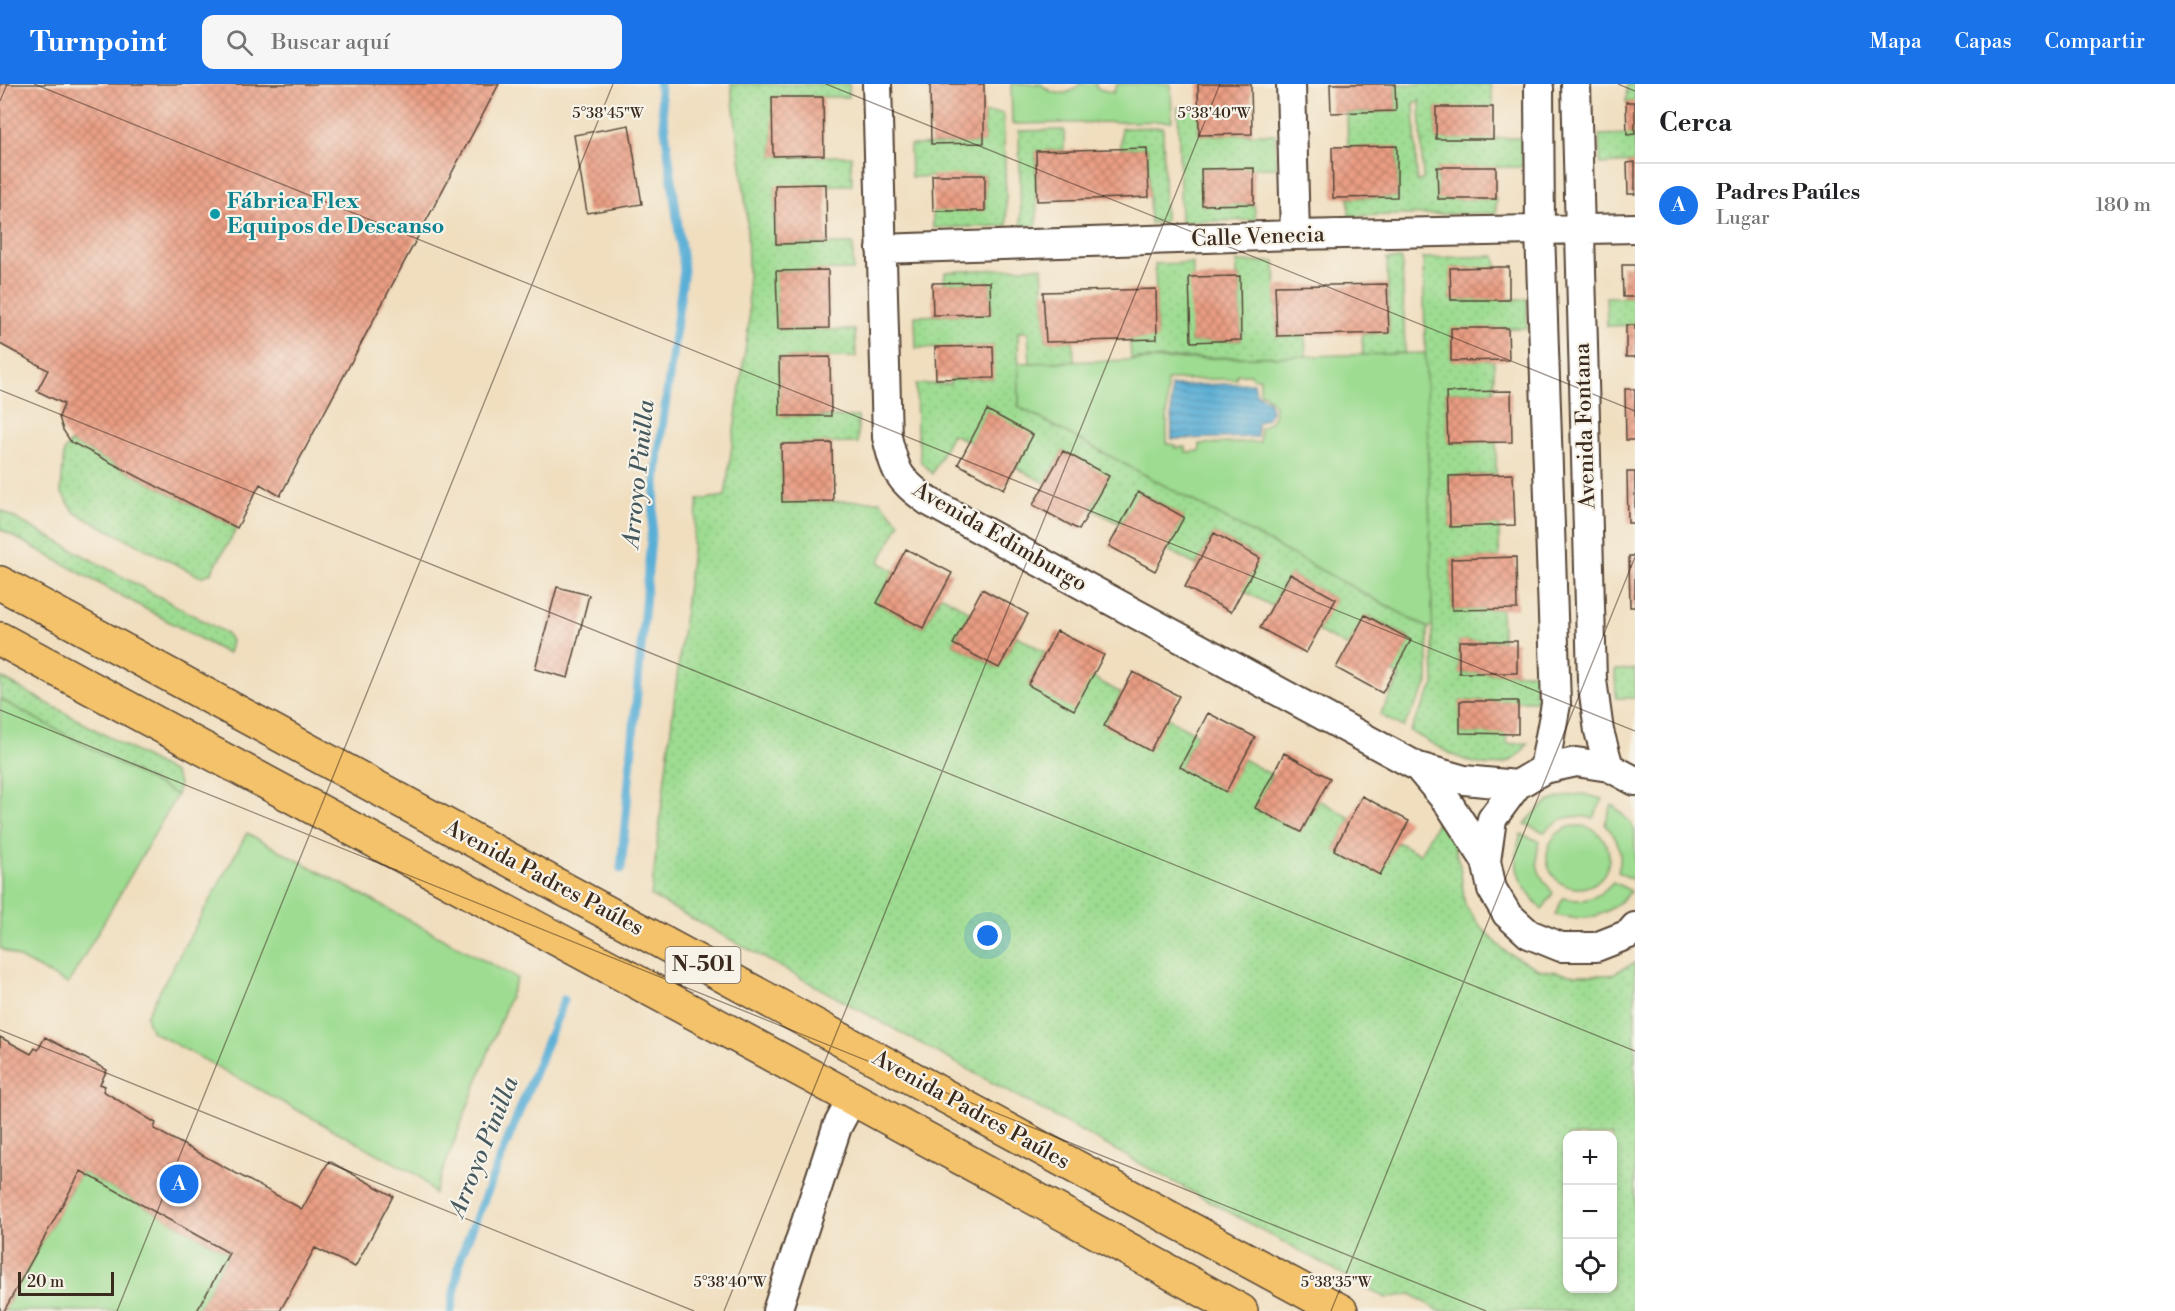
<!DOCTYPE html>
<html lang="es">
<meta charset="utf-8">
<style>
body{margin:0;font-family:"Libre Bodoni",serif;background:#f6f6f6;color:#202124}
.controls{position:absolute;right:18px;bottom:18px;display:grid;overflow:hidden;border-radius:12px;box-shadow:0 3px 9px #0003}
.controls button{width:54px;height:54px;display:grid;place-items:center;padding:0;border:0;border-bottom:2px solid #e0e0e0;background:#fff;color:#202124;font:30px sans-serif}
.scale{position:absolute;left:18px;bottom:15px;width:96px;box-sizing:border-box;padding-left:6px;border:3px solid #3b2a1e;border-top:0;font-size:16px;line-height:21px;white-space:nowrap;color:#3b2a1e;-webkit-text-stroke:4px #f7f3e8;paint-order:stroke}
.you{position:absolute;left:988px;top:852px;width:21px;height:21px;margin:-15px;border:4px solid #fff;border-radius:50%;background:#1a73e8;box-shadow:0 0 0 9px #1a73e833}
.badge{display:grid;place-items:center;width:39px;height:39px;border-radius:50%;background:#1a73e8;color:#fff;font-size:20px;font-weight:700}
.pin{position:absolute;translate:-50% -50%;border:3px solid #fff;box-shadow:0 2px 6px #0006}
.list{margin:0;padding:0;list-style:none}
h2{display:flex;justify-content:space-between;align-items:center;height:78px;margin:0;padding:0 24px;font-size:26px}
h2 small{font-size:20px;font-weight:400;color:#757577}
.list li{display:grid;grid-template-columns:39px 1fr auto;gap:18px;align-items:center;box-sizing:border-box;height:84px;padding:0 24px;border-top:2px solid #e0e0e0}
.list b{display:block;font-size:22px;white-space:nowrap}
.list p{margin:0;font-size:20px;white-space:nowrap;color:#757577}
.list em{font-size:20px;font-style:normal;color:#757577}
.icon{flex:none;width:33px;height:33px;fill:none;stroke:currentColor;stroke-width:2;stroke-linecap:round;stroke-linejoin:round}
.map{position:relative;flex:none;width:1635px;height:1227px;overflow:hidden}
header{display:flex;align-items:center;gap:36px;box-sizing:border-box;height:84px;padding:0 30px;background:#1a73e8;color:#fff}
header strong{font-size:28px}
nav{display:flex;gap:33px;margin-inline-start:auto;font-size:21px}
.search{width:420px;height:54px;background:#f6f6f6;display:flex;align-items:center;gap:15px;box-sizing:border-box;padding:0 21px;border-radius:12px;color:#757577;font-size:22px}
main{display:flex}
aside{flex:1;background:#fff}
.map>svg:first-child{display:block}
.grass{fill:#9ddc91;stroke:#6c8358;stroke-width:1.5;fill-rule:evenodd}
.park{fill:url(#park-dots);stroke:#6c8358;stroke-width:1.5;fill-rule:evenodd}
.water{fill:url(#water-rules);stroke:#4a6c7a;stroke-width:1.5}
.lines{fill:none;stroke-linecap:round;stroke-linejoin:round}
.stream{stroke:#5aafd6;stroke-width:9}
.building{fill:url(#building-cross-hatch)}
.street-casing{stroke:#564536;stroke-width:32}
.highway-casing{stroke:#564536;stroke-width:36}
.street{stroke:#fff;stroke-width:28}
.highway{stroke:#f4c26a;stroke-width:33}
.ticks{fill:none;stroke:#3b2a1e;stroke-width:1.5;stroke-opacity:0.45}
.culture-dot{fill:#0f9aa8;stroke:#f7f3e8;stroke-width:2}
.labels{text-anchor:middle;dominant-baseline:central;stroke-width:4.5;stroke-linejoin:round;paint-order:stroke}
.shield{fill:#f7f3e8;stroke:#73665b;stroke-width:1.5}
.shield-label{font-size:21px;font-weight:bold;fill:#3b2a1e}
.culture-label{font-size:22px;font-weight:bold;fill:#0d838f;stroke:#f7f3e8;text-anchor:start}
.street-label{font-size:22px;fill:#3b2a1e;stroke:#f7f3e8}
.water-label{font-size:24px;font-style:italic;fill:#46595e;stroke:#f7f3e8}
.ticks-label{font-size:15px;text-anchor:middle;fill:#3b2a1e;stroke:#f7f3e8;stroke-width:4.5;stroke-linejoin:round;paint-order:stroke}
</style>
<header>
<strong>Turnpoint</strong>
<div class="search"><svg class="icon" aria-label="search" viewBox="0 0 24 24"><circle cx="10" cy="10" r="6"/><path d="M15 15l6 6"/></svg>Buscar aquí</div>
<nav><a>Mapa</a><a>Capas</a><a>Compartir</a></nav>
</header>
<main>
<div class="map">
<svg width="1635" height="1227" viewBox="0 0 1635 1227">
<defs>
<pattern id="park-dots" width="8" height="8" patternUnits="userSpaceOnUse" patternTransform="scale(1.5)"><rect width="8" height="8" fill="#9ddc91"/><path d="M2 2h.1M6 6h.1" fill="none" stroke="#88bd7d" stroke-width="1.8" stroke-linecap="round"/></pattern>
<pattern id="water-rules" width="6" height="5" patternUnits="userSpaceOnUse" patternTransform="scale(1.5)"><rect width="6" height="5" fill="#5aafd6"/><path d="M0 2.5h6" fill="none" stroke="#4c8fad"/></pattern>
<pattern id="building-cross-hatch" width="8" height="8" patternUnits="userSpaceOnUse" patternTransform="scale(1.5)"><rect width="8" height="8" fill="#ea9d83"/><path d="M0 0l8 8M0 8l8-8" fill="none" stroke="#bf806b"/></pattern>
</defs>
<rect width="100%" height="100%" fill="#f7f3e8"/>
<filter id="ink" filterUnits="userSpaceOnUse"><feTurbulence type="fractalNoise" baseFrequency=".0167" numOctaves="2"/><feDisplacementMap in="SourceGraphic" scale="12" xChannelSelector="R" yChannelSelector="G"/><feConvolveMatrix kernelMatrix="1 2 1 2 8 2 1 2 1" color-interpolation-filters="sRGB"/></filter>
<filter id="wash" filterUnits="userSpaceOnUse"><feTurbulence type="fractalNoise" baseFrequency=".008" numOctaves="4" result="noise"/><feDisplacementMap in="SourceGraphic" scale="24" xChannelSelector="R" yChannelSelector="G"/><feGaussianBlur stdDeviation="1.35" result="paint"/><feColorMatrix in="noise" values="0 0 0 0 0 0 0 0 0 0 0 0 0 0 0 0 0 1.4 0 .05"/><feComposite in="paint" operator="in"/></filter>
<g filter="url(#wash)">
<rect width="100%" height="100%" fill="#f0debf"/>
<path class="grass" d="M1011 0H1041C1052 12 1069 13 1080 0H1096V4L1113 9 1117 0H1171L1172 37 1012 40Z
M1426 269 1434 541 1428 544 1019 323 1018 279ZM1237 290H1251L1252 294H1260V308C1278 317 1281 336 1260 344V358L1200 360V367L1186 368V363L1175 364V361L1167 360V296L1236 295Z
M0 615 177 711 68 900 0 864Z
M1583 710 1603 715 1593 734C1573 730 1559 733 1544 748L1525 740C1542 718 1555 712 1583 710Z
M1612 720 1630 738 1635 747V797L1618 788C1624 768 1618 755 1605 740Z
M1547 773a31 31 0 1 1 62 0a31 31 0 1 1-62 0Z
M247 749 517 894 434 1110 419 1092 151 947 146 932Z
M1521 750 1539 757C1534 782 1537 789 1553 809L1542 826C1519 800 1510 784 1521 750Z
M1613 798 1631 807C1607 833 1589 839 1555 831L1563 814C1586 819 1597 815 1613 798Z
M81 1087 229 1169 197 1227H4Z"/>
<path class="park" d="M731 0H849V13H773V72H851L852 101 775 102 776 160H853V186L776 187 778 245 855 246 856 273 779 274 781 332 858 333V359L781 360 782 418 880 417 900 439 879 478 894 487 877 519 923 544 941 511 970 528 953 560 998 584 1017 552 1045 568 1028 601 1092 593 1121 609 1104 642 1167 634 1197 650 1180 683 1226 707 1243 675 1272 691 1255 724 1301 748 1319 716 1351 734 1334 766 1380 790 1397 758 1420 770 1437 738 1451 752 1460 782 1465 821 1482 844 1506 868 1538 885 1576 891H1610L1635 879V1227H1439L1411 1210 1386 1214 651 812 698 416 725 412 749 238 747 131ZM1568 1052H1612V1204H1568Z
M1395 0H1488L1491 2 1493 23 1436 24V55L1522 54V83L1437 84 1438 115H1496V129L1349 132V114L1397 113V63H1348L1347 29 1396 27ZM1420 17 1423 96 1417 97 1414 19Z
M1627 0H1635V18H1626Z
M1178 23H1199V51L1275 50 1276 84 1201 85 1202 121 1254 120 1256 136 1181 138Z
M984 29H1003L1007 142 933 144V127L985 126V91L911 93 910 61 984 59Z
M1163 43 1165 138 1150 139 1147 64 1121 65V44Z
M1064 46V66L1036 67 1037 141 1021 142 1019 47Z
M1635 50V78L1600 80 1599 51Z
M1495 172 1497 184H1451V216L1527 215V244L1451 245V276H1494V307L1446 308 1448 359 1496 358V390L1449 392 1450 442 1499 441V474L1451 475 1452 526 1501 525 1502 557H1459V589H1535L1536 617H1460V649H1506L1507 660 1528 659C1499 707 1445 666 1410 647L1434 601 1423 174Z
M1387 175H1402L1405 269 1363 271 1362 250 1389 249Z
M1236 178H1275L1277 252 1305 251 1306 272 1131 275 1130 255 1157 254 1155 180 1193 179 1191 258 1241 256 1240 192H1237Z
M1042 183 1046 257H1073L1074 277 1030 279 1028 248H1018L1019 323 1428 544V599L1403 643 1380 631 1400 593 1393 588 1411 555 1366 531 1348 563 1318 547 1335 515 1290 490 1272 522 1242 506 1260 474 1214 449 1196 481 1166 465 1184 433 1139 408 1121 440 1091 425 1108 393 1063 367 1045 399 1015 383 987 326 970 358 952 350 932 390 921 378 917 346 916 300H950V295L993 294V262L916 264 915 232 991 230 990 198 944 199 945 188Z
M1606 213H1635V241L1607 242Z
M71 358 237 444 211 489 201 493 75 429 61 408 64 367Z
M0 426 226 549 231 557 228 570 0 445Z
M1635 585V614H1616L1615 586Z
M0 593 174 689 179 699 177 711 0 615Z"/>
<path class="water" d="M1254 299 1256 309 1269 317 1271 327 1267 334 1257 339V353L1172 355 1171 302Z"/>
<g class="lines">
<path class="stream" d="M621 785 659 366 684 186 659 0
M451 1227 461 1172 564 916"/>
</g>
<g id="blocks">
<path class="building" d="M0 0H499L280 412 260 400 237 444 71 358 63 346 59 333 64 320 37 307 48 286 0 260Z
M930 0H984V59L931 60Z
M1198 0H1251L1252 50 1199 51Z
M1330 0H1395L1396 27 1331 29Z
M772 13H823L824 71 773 72Z
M1626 18H1635V50L1627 51Z
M1436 23H1493V55H1436Z
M629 41 642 120 587 129 574 51Z
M1397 62V113L1333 114 1332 63Z
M1147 64 1149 113 1037 117 1036 67Z
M1635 78V110H1628L1627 79Z
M1437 83H1496V115H1438Z
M1254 84V120L1202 121 1201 85Z
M932 91H985V127H933Z
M826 100 827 159 776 160 775 101Z
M1622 181H1635V213H1623Z
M1500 183H1509V216H1451L1450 184Z
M828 186 829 244 778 245 776 187Z
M1240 192 1241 256 1191 258 1189 193Z
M990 198 991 230 933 231 932 199Z
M1387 200 1389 249 1277 252 1275 202Z
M1156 205 1157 255 1046 258 1043 208Z
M1626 241H1635V273H1626Z
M1451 244H1508L1509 276 1451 277Z
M993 262 994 294 936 295 935 263Z
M830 273 831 332H780L779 274Z
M1625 305H1635V356H1626Z
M1511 307 1512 358 1448 359 1446 308Z
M987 326 1033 351 1004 405 958 380Z
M832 359 833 417 782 418 781 360Z
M1063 367 1109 392 1079 446 1033 421Z
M1627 388H1635V439H1628Z
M1513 390 1515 441 1450 443 1449 392Z
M1138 408 1184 433 1155 487 1109 462Z
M1214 449 1260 474 1231 528 1185 503Z
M906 465 952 489 923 544 877 519Z
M1629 472H1635V523H1630Z
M1516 473 1517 525 1452 526 1451 475Z
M1290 490 1336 515 1306 569 1260 544Z
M557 503 589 511 568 594 535 585Z
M982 505 1028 530 999 584 953 560Z
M1365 531 1411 556 1382 609 1336 584Z
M1057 547 1104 571 1074 626 1028 601Z
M1459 557H1517V589H1459Z
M1133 588 1179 612 1150 667 1104 642Z
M1460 617H1518V650L1460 649Z
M1208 629 1255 653 1226 708 1180 683Z
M1284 669 1330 694 1301 748 1255 724Z
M1362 712 1409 737 1380 791 1334 766Z
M0 953 31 970 35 964 38 966 45 953 107 986 100 1000 105 1002 103 1007 156 1039 154 1045 302 1125 329 1077 393 1112 355 1183 315 1164 280 1227H197L229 1169 81 1087 4 1227H0Z"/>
</g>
</g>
<g filter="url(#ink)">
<use href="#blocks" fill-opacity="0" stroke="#564536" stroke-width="1.5"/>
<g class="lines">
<g class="street-casing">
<path id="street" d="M877 0 887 353C896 389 897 394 928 417L1418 683 1464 696 1517 701
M1291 0 1295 151
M1576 0 1592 596 1599 647 1609 683
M1539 4 1540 147 1556 620 1544 685
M881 165 1295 151 1635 144
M1418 683 1449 720 1486 777
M1635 697 1609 683 1576 678 1544 685 1517 701 1492 735 1486 777 1492 805 1507 830 1529 850 1561 863H1596L1629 850 1635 843
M777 1227 837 1043 852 1015"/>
</g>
<g class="highway-casing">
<path id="highway" d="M0 499 1341 1227
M0 555 815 994 1241 1227"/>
</g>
<use href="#street" class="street"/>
<use href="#highway" class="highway"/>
</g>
</g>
<path class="ticks" d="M34 0 1635 647M826 0 1635 327M1618 0 1635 7M0 17 7 0M0 306 1635 967M0 626 1486 1227M0 946 694 1227M117 1227 613 0M724 1227 1220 0M1331 1227 1635 473"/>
<circle class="culture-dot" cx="215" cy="130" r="6"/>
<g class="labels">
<rect class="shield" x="665.5" y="863" width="75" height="36" rx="4.5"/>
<g class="shield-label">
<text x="703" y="881">N-501</text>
</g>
<g class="culture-label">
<text x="227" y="117">Fábrica Flex<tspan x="227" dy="25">Equipos de Descanso</tspan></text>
</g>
<g class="street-label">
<text transform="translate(1258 153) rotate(-2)">Calle Venecia</text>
<text transform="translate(1585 342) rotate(-92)">Avenida Fontana</text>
<text transform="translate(1000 453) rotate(30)">Avenida Edimburgo</text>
<text transform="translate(544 794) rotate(28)">Avenida Padres Paúles</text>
<text transform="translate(971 1026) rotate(29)">Avenida Padres Paúles</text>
</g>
<g class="water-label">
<text transform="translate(639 390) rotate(-84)">Arroyo Pinilla</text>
<text transform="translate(484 1063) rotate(-68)">Arroyo Pinilla</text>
</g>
</g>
<g class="ticks-label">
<text x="608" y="34">5°38'45"W</text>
<text x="1214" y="34">5°38'40"W</text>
<text x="730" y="1203">5°38'40"W</text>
<text x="1336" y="1203">5°38'35"W</text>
</g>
</svg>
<div class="controls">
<button>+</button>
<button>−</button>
<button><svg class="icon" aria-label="locate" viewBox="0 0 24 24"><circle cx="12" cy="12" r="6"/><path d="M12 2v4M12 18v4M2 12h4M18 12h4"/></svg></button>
</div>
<div class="scale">20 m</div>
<div class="you"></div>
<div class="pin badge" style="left:179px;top:1100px">A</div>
</div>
<aside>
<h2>Cerca<small></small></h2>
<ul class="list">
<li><span class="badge">A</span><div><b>Padres Paúles</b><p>Lugar</p></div><em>180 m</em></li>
</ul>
</aside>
</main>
